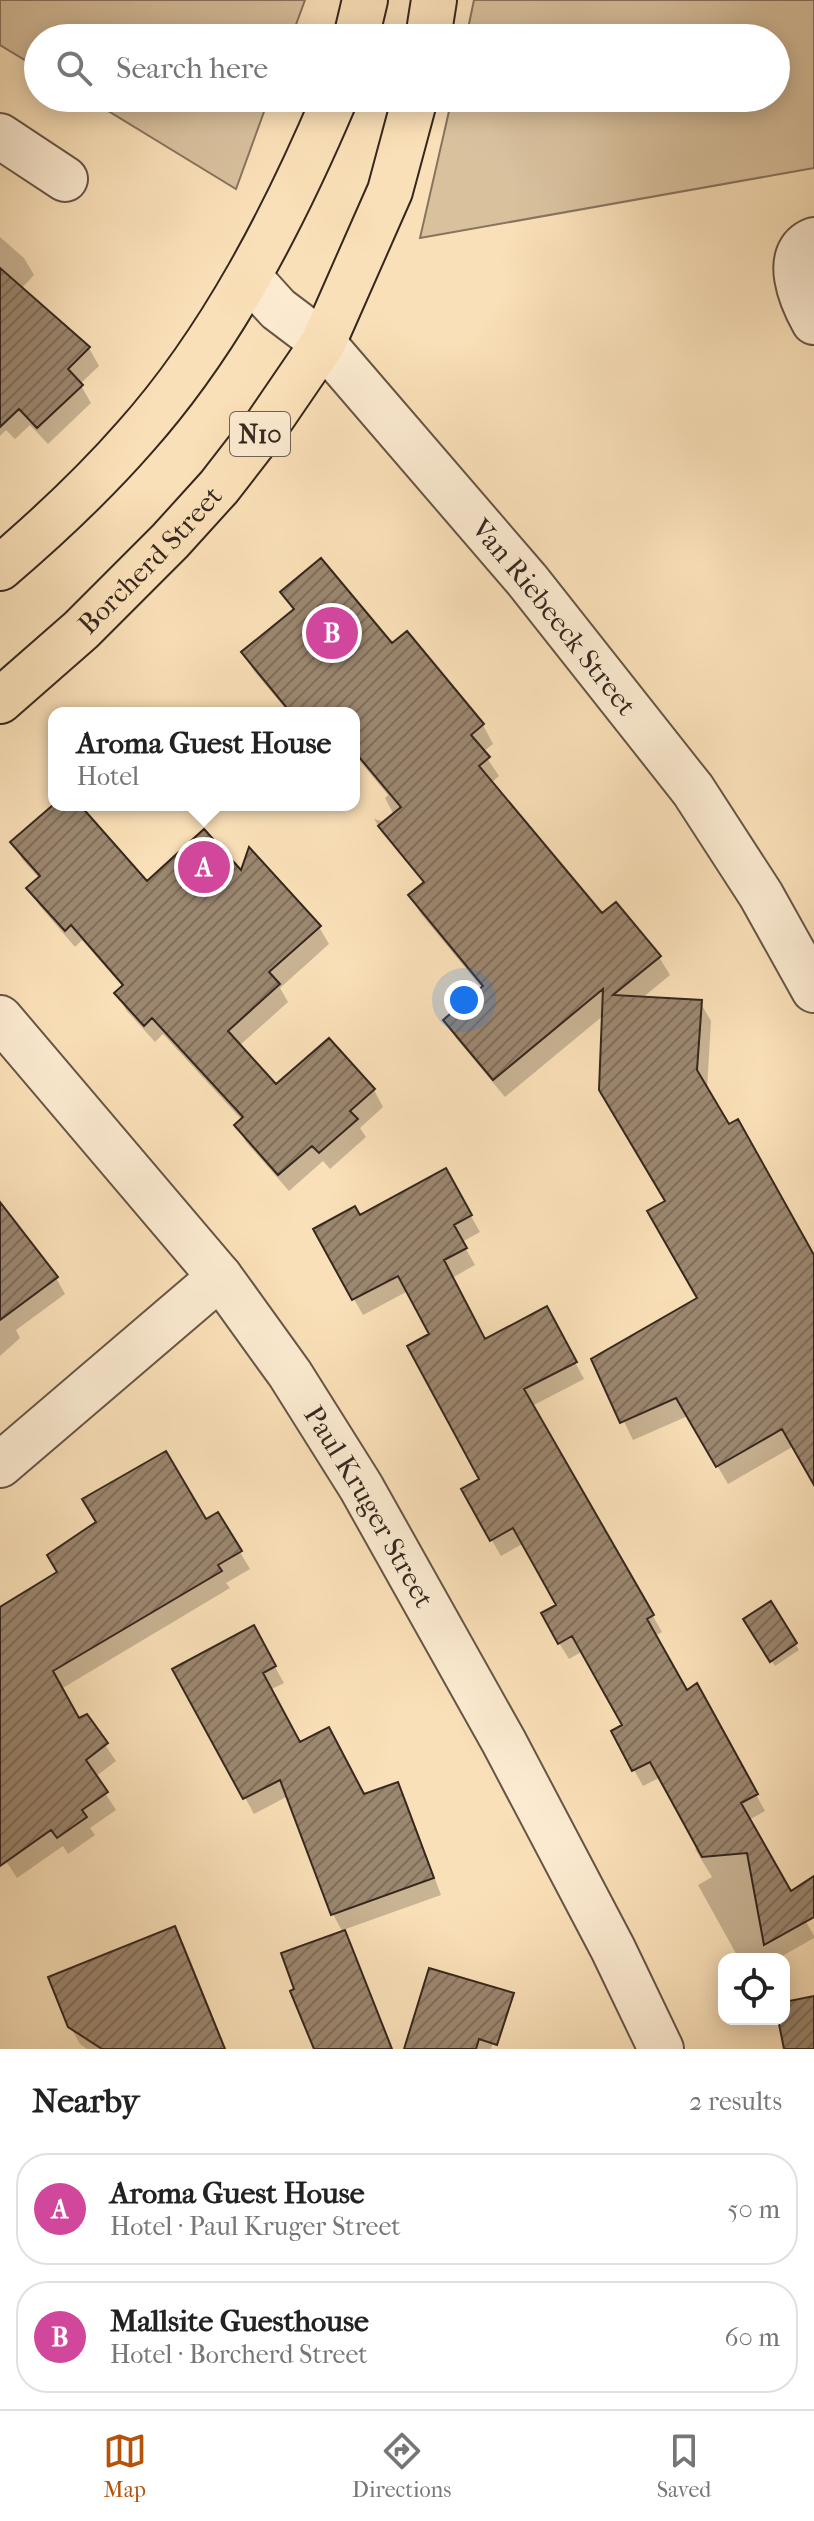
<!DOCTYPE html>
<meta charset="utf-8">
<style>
body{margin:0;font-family:"IM FELL French Canon",serif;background:#f6f6f6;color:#222}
.controls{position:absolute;right:24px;bottom:24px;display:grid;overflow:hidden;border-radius:16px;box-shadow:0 4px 20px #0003}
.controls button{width:72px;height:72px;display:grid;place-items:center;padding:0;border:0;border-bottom:2px solid #e0e0e0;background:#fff;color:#222;font:40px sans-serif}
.you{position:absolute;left:464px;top:1000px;width:28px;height:28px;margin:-20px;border:6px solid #fff;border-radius:50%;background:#1a73e8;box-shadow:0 0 0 12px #1a73e833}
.badge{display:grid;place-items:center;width:52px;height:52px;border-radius:50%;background:#b45309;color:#fff;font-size:26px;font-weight:700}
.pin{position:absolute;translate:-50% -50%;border:4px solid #fff;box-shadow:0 2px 8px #0006}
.popup{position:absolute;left:48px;top:707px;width:312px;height:104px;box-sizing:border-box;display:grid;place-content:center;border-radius:16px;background:#fff;filter:drop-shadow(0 2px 6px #0005);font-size:26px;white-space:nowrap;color:#767676}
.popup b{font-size:30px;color:#222}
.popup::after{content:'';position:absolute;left:50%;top:100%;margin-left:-16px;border:16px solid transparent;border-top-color:#fff}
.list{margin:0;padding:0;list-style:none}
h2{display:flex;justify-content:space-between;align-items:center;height:104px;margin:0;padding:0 32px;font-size:34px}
h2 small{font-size:26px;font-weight:400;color:#767676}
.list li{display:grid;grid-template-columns:52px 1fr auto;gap:24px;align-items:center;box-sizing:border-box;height:112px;margin:0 16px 16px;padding:0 16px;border:2px solid #e0e0e0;border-radius:32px}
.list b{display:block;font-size:30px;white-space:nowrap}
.list p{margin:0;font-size:26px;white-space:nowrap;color:#767676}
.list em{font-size:26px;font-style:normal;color:#767676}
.icon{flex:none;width:44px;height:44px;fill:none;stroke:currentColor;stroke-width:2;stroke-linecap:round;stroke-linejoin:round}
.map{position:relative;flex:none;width:814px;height:2049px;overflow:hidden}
.search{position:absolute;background:#fff;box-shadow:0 4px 20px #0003;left:24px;right:24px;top:24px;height:88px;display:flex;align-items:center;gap:20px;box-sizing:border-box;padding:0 28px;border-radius:44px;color:#767676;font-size:30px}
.sheet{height:360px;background:#fff}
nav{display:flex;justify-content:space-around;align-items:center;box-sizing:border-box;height:112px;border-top:2px solid #e0e0e0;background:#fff;font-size:22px;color:#767676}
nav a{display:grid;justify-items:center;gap:4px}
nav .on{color:#b45309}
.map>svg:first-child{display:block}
.green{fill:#d9c19e;stroke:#88745e;stroke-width:2}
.shadow{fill:#0003}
.building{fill:url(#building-hatch);stroke:#36271f;stroke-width:2}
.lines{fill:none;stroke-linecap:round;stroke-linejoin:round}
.minor-casing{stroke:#675545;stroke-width:48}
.highway-casing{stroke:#36271f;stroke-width:48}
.minor{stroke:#fcebd1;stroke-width:44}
.highway{stroke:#fae0b8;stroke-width:44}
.labels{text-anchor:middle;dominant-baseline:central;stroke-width:6;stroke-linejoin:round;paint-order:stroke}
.shield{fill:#fcebd1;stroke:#716254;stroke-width:2}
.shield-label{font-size:26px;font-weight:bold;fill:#36271f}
.street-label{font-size:28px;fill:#36271f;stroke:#fcebd1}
</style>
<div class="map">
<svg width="814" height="2049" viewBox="0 0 814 2049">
<defs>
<pattern id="building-hatch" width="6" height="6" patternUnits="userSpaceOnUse" patternTransform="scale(2)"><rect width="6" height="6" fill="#9c876f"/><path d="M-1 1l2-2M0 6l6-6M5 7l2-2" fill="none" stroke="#806e5b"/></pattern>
</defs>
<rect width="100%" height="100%" fill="#fae0b8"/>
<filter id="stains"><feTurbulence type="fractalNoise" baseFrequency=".0025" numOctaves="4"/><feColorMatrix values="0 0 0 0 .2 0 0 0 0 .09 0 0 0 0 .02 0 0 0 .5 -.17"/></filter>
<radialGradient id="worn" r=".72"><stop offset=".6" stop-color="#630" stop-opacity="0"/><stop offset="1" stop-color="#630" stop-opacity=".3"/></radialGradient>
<path class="green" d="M0 0H305L291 38H38V68L0 45Z
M474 0H814V168L420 238 452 98H776V38H466Z
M87 98H269L236 189Z"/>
<path class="shadow" d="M0 237 24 258 34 275 21 289 89 348 99 366 80 384 91 403 48 444 30 425 15 439 6 430 0 436Z
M283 593 392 646 407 633 483 725 493 744 483 752 499 776 491 783 602 916 659 957 670 975 641 999 700 1002 711 1021 707 1090 814 1258V1481L794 1446 728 1484 688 1416 633 1440 594 1360 700 1299 604 1015 505 1097 456 1038 445 1020 483 989 421 914 410 896 432 888 389 835H384L374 819 385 822 394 815 385 798 388 795 354 754V713H289L254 671 244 653 294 612Z
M56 805H77L147 883 242 874 319 927 329 944 280 988 288 1002 239 1046 276 1087 328 1041 374 1090 383 1107 360 1128 366 1137 330 1169 323 1161 289 1191 246 1142 236 1125 242 1120 163 1034 155 1042 126 1010 117 993 123 987 82 940 75 947 39 905 29 888 40 879 22 859 13 843Z
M445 1171 480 1232 462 1242 475 1265 452 1278 485 1341 555 1325 584 1379 532 1406 662 1632 655 1636 687 1692 696 1686 765 1811 749 1820 814 1936V1938L777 1959H739L698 1885 712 1877 695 1849 699 1847 661 1777 643 1786 634 1770 624 1725 583 1651 569 1659 559 1643V1605L524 1543 501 1556 463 1490 481 1480 432 1335 408 1291 363 1315 315 1230 359 1217Z
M0 1210 56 1278 65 1294 16 1330 20 1338 0 1356Z
M218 1515 250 1569 226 1583 230 1588 61 1689 79 1721 86 1717 116 1761 95 1777 116 1810 90 1828 95 1835 68 1854 63 1846 17 1878 4 1858 0 1861V1610Z
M771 1604 799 1650 775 1666 745 1620Z
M253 1628 284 1683 270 1690 299 1744 364 1797 397 1784 406 1800 441 1895 343 1930 351 1943 392 2049H316L343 1933 333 1914 288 1796 254 1814 175 1669Z
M174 1928 184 1945 226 2049H87L80 2044 70 2026Z
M504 2007 491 2049H406Z"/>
<path class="building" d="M0 268 90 347 68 369 83 385 37 428 19 409 0 427Z
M321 558 392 643 407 631 484 724 471 735 490 757 479 766 602 913 616 902 661 956 613 995 702 1000 697 1070 729 1124 738 1119 814 1255V1485L782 1429 716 1467 676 1398 620 1423 591 1359 697 1298 647 1211 665 1201 599 1090 603 989 493 1080 443 1020 483 986 408 895 424 882 378 826 401 807 354 751V713H291L241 652 294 609 280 592Z
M53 805H80L147 881 204 829 241 870 249 847 321 926 269 972 280 984 228 1031 276 1084 329 1038 375 1089 350 1111 358 1119 319 1153 312 1146 278 1175 234 1125 243 1117 152 1018 144 1026 114 993 123 985 71 925 65 931 26 888 40 876 10 842Z
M446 1168 472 1215 454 1225 467 1248 444 1260 485 1339 547 1306 577 1362 524 1389 654 1615 647 1619 687 1690 697 1683 758 1794 741 1803 791 1891 814 1876V1917L764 1945 747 1853 702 1857 650 1762 632 1771 611 1731 622 1725 572 1636 558 1644 541 1613 556 1605 513 1528 490 1541 461 1489 479 1479 407 1346 429 1334 398 1276 352 1300 313 1229 355 1206 360 1215Z
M0 1202 58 1277 0 1320Z
M166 1451 206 1519 218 1512 242 1551 218 1565 222 1571 53 1671 79 1718 87 1714 108 1743 86 1760 108 1792 82 1810 87 1817 57 1838 51 1830 0 1866V1607L57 1572 47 1555 96 1522 82 1499Z
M771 1601 797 1643 770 1662 743 1619Z
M254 1625 276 1666 263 1673 300 1742 329 1727 364 1794 398 1782 434 1878 331 1915 280 1780 243 1799 172 1669Z
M175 1926 225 2049H102L68 2027 48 1977Z
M345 1930 392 2049H314L290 1991 294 1989 281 1953Z
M429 1968 514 1993 497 2045 479 2039 476 2049H404Z
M814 1996V2049H784L778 2019H784V2002Z"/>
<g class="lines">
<g class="minor-casing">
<g id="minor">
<path d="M0 136 65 179"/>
<path d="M814 240C781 253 802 301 814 322"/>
<path id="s1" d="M249 277 278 309 323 343 527 580 693 790 761 895 814 990"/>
<path id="s2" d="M0 1018 220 1277 290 1374 361 1487 504 1742 613 1949 661 2049"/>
<path d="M0 1465 220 1277"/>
</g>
</g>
<g class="highway-casing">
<g id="highway">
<path d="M356 38 365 0"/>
<path d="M428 38 434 0"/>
<path d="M0 568C48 527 93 485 135 437 221 341 285 216 335 98"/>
<path id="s3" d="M0 701 81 630 170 541 219 487 267 425 323 343 390 191 415 98"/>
</g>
</g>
<use href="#minor" class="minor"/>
<use href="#highway" class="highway"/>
</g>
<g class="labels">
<rect class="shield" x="230" y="412" width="60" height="44" rx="6"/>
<g class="shield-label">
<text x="260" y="434">N10</text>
</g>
<g class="street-label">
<text stroke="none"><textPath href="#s3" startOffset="206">Borcherd Street</textPath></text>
<text stroke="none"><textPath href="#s1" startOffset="458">Van Riebeeck Street</textPath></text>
<text stroke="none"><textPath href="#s2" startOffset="614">Paul Kruger Street</textPath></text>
</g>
</g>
<rect width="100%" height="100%" filter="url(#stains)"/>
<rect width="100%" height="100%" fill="url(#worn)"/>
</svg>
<div class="controls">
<button><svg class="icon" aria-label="locate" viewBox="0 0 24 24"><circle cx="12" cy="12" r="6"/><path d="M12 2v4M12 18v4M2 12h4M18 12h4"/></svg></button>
</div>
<div class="you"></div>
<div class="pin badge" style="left:204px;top:867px;background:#d1479c">A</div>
<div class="popup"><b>Aroma Guest House</b>Hotel</div>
<div class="pin badge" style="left:332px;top:633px;background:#d1479c">B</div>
<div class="search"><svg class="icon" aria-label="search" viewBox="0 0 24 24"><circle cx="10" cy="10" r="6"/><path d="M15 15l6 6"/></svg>Search here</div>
</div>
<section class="sheet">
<h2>Nearby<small>2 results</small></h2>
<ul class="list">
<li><span class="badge" style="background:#d1479c">A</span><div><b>Aroma Guest House</b><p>Hotel · Paul Kruger Street</p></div><em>50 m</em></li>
<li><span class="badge" style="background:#d1479c">B</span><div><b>Mallsite Guesthouse</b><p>Hotel · Borcherd Street</p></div><em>60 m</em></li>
</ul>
</section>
<nav>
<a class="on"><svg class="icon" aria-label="map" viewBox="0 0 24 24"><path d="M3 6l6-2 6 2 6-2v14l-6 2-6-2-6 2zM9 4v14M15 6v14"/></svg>Map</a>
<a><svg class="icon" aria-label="directions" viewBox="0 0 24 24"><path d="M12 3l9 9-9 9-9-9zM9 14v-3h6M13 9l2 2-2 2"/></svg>Directions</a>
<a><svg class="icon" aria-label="saved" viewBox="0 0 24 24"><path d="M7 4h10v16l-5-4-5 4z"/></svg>Saved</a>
</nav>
